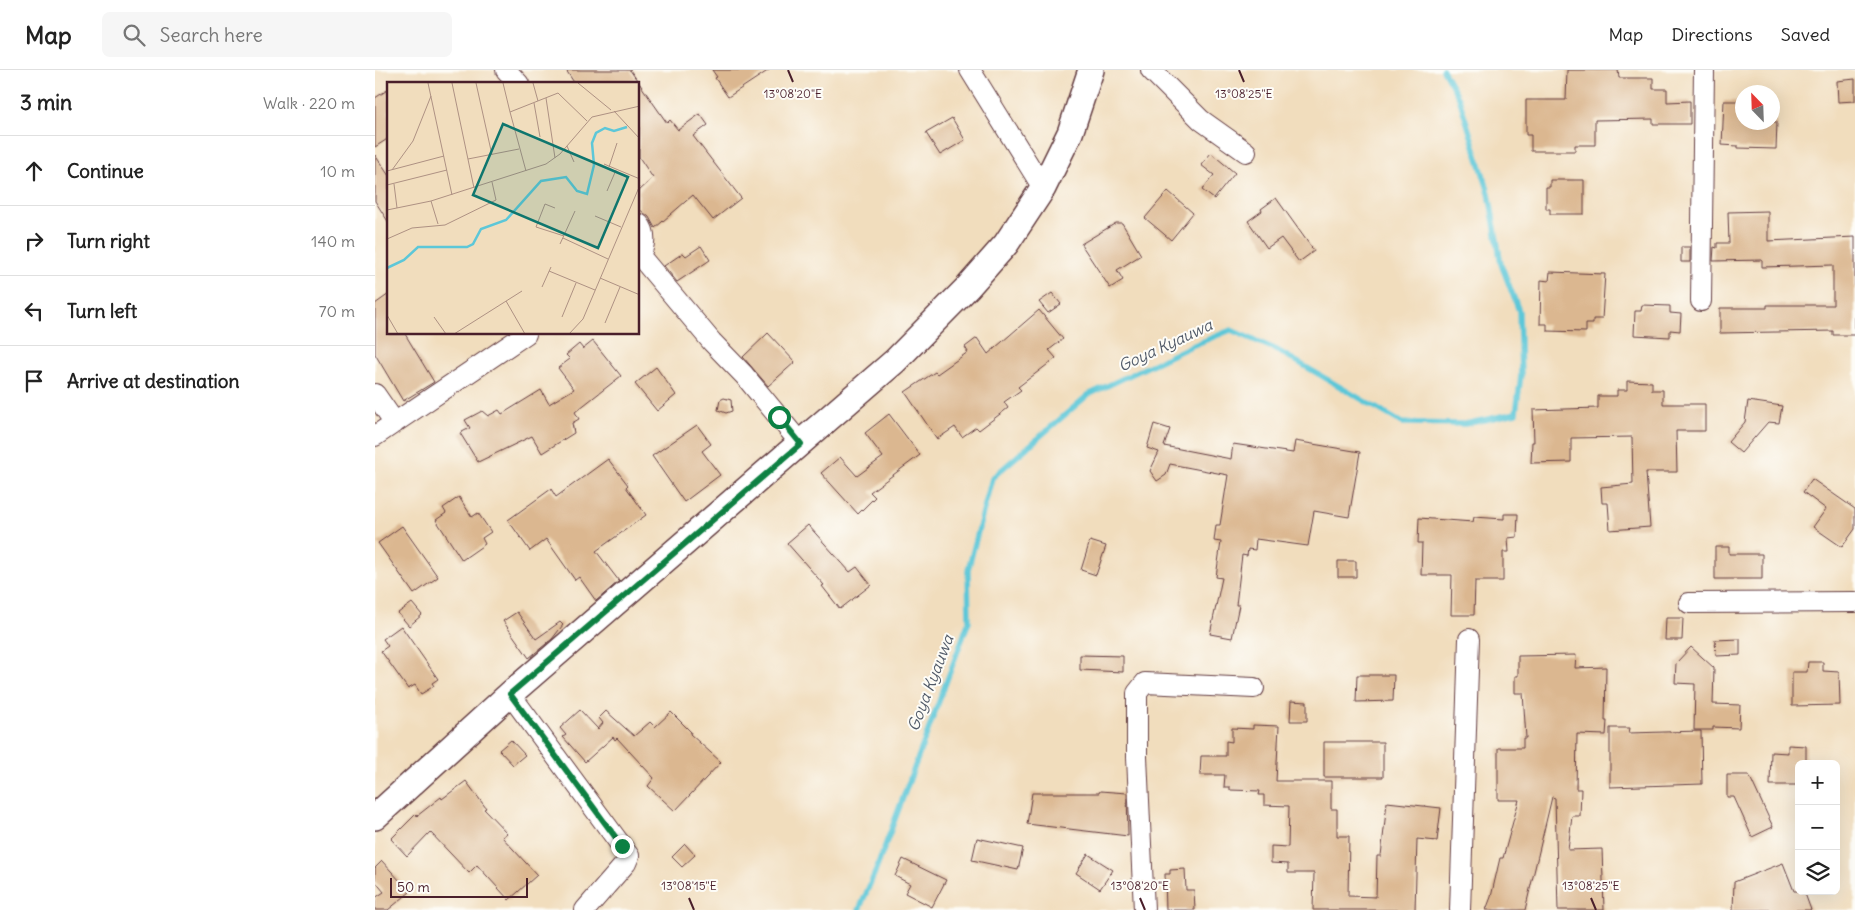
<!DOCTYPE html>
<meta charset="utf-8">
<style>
body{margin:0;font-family:Delius,sans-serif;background:#f6f6f6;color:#222}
.controls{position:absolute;right:15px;bottom:15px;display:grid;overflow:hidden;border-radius:8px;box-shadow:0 5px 20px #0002}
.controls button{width:45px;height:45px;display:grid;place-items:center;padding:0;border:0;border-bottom:1px solid #e0e0e0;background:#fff;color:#222;font:25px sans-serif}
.compass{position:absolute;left:1360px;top:15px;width:45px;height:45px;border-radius:50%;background:#fff;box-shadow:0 5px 20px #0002;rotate:337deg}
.scale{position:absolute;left:15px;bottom:12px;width:138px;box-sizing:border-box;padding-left:5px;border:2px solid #4a1f2b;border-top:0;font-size:14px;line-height:18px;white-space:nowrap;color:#4a1f2b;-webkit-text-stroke:4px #fdfcf7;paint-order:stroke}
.stop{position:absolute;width:15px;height:15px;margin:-11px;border:4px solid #0b8043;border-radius:50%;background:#fff}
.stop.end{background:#0b8043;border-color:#fff;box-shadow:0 1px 5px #0008}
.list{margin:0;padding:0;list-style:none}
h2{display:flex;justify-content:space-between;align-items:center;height:65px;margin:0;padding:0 20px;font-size:21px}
h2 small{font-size:16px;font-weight:400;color:#767676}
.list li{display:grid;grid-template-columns:32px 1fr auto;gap:15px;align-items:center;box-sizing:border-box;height:70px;padding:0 20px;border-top:1px solid #e0e0e0}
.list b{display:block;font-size:19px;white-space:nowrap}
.list em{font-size:16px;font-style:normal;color:#767676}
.icon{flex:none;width:28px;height:28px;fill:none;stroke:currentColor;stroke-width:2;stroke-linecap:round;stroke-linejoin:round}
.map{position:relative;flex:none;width:1480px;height:840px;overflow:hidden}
header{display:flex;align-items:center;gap:30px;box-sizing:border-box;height:70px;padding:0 25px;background:#fff;border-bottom:1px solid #e0e0e0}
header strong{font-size:24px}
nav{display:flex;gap:28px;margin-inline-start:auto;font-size:18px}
.search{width:350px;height:45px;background:#f6f6f6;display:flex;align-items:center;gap:12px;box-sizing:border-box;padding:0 18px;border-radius:8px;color:#767676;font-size:19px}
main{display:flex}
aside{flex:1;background:#fff}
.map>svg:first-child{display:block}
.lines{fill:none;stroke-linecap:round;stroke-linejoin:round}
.stream{stroke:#5dc7d8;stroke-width:5.5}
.building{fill:#dbb790}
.minor-casing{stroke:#633c41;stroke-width:22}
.tertiary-casing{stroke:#633c41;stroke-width:28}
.minor{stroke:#fff;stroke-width:20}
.tertiary{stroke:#fff;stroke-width:25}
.route{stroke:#0b8043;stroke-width:6}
.ticks{fill:none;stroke:#4a1f2b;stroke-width:2}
.labels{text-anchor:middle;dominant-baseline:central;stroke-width:4;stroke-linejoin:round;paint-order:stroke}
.water-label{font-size:16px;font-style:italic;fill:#515a68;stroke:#fdfcf7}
.inset-river{fill:none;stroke:#5dc7d8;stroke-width:2.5}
.inset-road{fill:none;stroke:#ae9183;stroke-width:1}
.view{fill:#0f766e;fill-opacity:0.15;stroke:#0f766e;stroke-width:2.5}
.inset-edge{fill:none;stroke:#4a1f2b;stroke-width:2.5}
.ticks-label{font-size:12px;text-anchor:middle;fill:#4a1f2b;stroke:#fdfcf7;stroke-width:4;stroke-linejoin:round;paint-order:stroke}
</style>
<header>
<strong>Map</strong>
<div class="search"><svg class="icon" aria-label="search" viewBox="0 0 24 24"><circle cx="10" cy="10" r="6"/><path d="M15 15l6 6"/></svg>Search here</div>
<nav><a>Map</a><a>Directions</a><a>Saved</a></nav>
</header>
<main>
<aside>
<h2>3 min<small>Walk · 220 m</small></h2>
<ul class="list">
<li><svg class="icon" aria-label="ahead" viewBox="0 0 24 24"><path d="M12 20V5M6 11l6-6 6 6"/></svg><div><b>Continue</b></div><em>10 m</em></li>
<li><svg class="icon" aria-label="right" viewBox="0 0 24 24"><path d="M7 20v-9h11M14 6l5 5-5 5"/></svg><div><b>Turn right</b></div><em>140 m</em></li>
<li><svg class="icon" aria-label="left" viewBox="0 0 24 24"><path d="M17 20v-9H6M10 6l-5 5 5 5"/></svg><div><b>Turn left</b></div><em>70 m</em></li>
<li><svg class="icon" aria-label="arrive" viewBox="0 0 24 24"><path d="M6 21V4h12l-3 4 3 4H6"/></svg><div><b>Arrive at destination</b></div></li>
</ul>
</aside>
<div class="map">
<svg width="1480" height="840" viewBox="0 0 1480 840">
<rect width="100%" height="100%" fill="#fdfcf7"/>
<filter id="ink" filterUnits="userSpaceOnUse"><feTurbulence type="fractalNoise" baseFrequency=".02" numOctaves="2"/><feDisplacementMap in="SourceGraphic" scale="10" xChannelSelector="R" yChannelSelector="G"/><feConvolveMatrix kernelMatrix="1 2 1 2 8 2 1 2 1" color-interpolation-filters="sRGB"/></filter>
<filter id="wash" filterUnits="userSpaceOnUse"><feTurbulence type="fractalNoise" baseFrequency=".0096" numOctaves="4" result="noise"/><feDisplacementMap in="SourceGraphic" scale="20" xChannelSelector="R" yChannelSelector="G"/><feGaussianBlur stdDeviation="1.12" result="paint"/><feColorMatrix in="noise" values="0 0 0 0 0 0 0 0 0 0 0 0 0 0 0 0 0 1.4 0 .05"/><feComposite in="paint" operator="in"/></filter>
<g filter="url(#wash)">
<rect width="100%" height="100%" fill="#f1ddbd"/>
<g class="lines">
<path class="stream" d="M484 840 501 800 594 551 593 500 617 408 713 325 814 277 856 260 902 280 1027 353 1090 354 1141 343 1146 305 1144 241 1126 194 1114 123 1084 28 1068 0"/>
</g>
<g id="blocks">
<path class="building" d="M191 0H255L292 53 295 50 303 60 325 44 333 55 318 66 366 128 338 150 318 125 280 158 274 147 264 139V121L278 108 264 87V14H200Z
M337 0H394L353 27 340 8 342 7Z
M1192 0H1243L1244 8H1278V19H1292V32L1315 31V54H1278V49L1220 50V75H1200V81H1156V65H1151V30H1191Z
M1480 9V31L1463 32 1462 11Z
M14 19V68L0 77V28Z
M1349 31H1368V52H1402L1401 79 1363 78V76L1347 75Z
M577 48 590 70 565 85 551 63Z
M836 83 860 103 839 129 827 120 839 105 826 95Z
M0 85 14 106V153L0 131Z
M1175 110H1209V144H1175V139H1171V117H1175Z
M793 121 818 143 796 170 770 148Z
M901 128 939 181 924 192 906 168 892 178 873 151 887 141 886 139Z
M1393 141V171L1480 167V265H1458V261L1345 263V238H1392V235H1458V195L1387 197V190L1338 191 1339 177 1342 178V173H1354L1353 142Z
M741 153H747L766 185 742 200 748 210 735 218 706 174Z
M326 176 335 190 302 212 289 196 308 183 311 186Z
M1306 177H1315V192H1306Z
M1175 202 1230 204 1227 249H1218V254H1211V262L1172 261V254H1165L1166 210 1174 211Z
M677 223 686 234 673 243 664 232Z
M14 224V264H30L59 312 28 331 0 284V234Z
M1267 235 1295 236V243L1306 244 1305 261 1295 260V267L1259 265 1260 241H1266Z
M664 240 688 269 674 280 681 288 643 317 646 320 629 332 633 338 604 360 601 357 587 367 580 357 562 369 530 322 560 302 562 304 593 282 590 277 602 268 613 284Z
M393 263 420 292 393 316 368 287Z
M218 271 246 306 200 342 204 349 197 353 199 363 167 383 157 366 103 392 85 363 95 358 90 350 107 341 113 346 124 340 127 344 166 320 174 334 199 319 183 298 195 289 191 285 204 274 208 279Z
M281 297 301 325 282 341 260 314Z
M1252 311 1277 312V320H1288V334H1330V361H1301L1302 402H1271L1275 457 1235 460 1233 433H1227L1226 417 1258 414 1257 367 1196 368V392L1156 393 1157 372H1159L1158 340 1223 338V326H1242V320H1252Z
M349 328 356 330 357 341 351 343 343 340 345 330Z
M1373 331 1407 336 1404 353 1393 352 1366 383 1353 372 1370 352Z
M514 344 545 385 495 422 500 427 483 444 446 403 465 387 482 406 508 387 490 363Z
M779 354 795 359 789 376 856 389 858 374 918 383 920 371 985 382 974 447 939 441 933 476 881 469 880 480 873 479 872 486 867 485 861 535H864L857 568 835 564 847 508 841 507 846 472 839 471 841 455H845L853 405 795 394 791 405 782 411 775 401 784 382 772 378Z
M322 355 336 374 327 381 345 405 309 432 277 386Z
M233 389 253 415 251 417 271 445 221 481 244 511 221 531 204 507 200 510 171 469 155 481 133 450 176 419 181 427Z
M1437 409 1480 439V459L1467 477 1438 457 1451 439 1428 422Z
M84 427 97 447 103 443 116 462 107 468 110 474 87 490 61 450 71 443 68 438Z
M1129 444H1143L1142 467 1133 468 1134 482H1128V511H1100L1099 545H1076L1077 505H1046L1047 473H1043L1044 448 1098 452 1099 447 1129 449Z
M433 455 475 502 482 497 496 515 465 539 447 516 449 515 412 473Z
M27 456 63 507 39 524 3 473Z
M715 471 731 476 721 505 706 500Z
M1340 477H1354V484H1387V509H1340Z
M963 491H981V507H963Z
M37 533 47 545 34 556 23 543Z
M142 542 161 569 185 552 188 555 177 569 154 588 128 551Z
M1291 548H1308L1307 570H1290Z
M26 556 63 609 57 613 59 616 46 624 40 615 33 619 6 581 13 576 8 569Z
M1365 569V585L1341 586 1340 570Z
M1316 577 1339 598 1338 634 1365 635 1364 658 1338 657V660H1319L1320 614 1300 613 1301 593Z
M705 585 748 586V602L705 600Z
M1201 585 1200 598 1231 597 1230 651H1232L1231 665 1202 664 1201 719H1206L1205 746H1197L1193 780 1227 779 1229 840H1183L1180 728 1177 727 1150 840H1111L1116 827 1125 788H1128L1144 730H1123V678H1148V668H1151L1148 623H1140V606H1143V586Z
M1433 592H1448V601L1464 602 1465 635 1417 636V602H1432Z
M982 605H1019L1018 631 981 632Z
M916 631 932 632V651H915Z
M205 640 223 659 228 653 224 648 231 641 259 666 275 652 280 657 296 642 316 662 315 664 346 692 300 741 273 716 279 708 242 668 240 670 238 667 210 692 188 667 191 665 185 658Z
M878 655 904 656 901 711H956V739H962V766H974L973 826 1001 827 1002 786H1006L1012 732 1066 738 1062 771 1042 769 1040 840H938L939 803H913V794L896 793V776L913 777 914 736 889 735V725H884L885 721 855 720V717H849L850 705H825L826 686H851V671L857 672V658L878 659Z
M1235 658H1255L1254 663 1326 661 1327 714 1235 717Z
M136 670 150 685 138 695 124 680Z
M949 672H1008V707H949Z
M1413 675 1431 676V694H1424V715H1395L1396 682 1413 683Z
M1352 705H1374L1398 757 1377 767 1359 727H1352Z
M91 711 111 738 109 739 132 763 127 767 162 805 134 830 102 795 94 803 55 762 32 786 16 769 41 744 42 746 66 727 67 729Z
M725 721 752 723 753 766 652 754 657 723H724Z
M602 768 648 778 643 800 597 790Z
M310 774 320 785 307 797 297 787Z
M713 784 738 800 725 819 701 803Z
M528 789 571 810 557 837 530 823 535 814 520 806Z
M7 791 35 822 13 840H0V828L9 822 0 811V798Z
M1408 793 1419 821H1429L1436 840H1358L1359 812Z
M810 799 811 820H819L820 840H791L790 804H795V800Z"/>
</g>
</g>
<g filter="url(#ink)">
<use href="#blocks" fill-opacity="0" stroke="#633c41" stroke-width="1"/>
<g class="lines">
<g class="minor-casing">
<path id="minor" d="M131 0 144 14
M595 0 668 118
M776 0 826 50 871 82
M264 154C272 163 270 177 264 187
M265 186 337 272 369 305 426 374
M1326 231 1329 0
M0 324 20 353
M0 366 151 264
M1314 533 1480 532
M135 624 254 786 251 793 210 840
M769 840 762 687V623L770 613 879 618
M1085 840 1094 569"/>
</g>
<g class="tertiary-casing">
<path id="tertiary" d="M0 747 135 624 520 291 593 217 631 174 668 118 695 63 716 0"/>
</g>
<use href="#minor" class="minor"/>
<use href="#tertiary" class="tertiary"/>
</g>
</g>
<g class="lines" filter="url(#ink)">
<path class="route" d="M247 776 135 624 426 374 404 347"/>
</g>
<path class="ticks" d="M413 0 418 12M864 0 869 12M314 828 319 840M765 828 770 840M1216 828 1221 840"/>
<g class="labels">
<g class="water-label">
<text transform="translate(790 275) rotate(-25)">Goya Kyauwa</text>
<text transform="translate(555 613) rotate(-69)">Goya Kyauwa</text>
</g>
</g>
<g transform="translate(12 12)">
<rect width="252" height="252" fill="#f1ddbd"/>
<path class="inset-river" d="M0 186 17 178 31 165H80L86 162 94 147 119 138 154 99 179 95 190 109 200 112 207 83 205 61 209 51 218 46 227 49 240 45"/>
<path class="inset-road" d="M41 1 65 113M65 1 87 106M89 1 105 73M116 1 123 30M146 1 151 19M191 1 224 28M159 16 168 76M147 21 153 55M227 29 253 57M180 64 187 80M81 77 132 67M217 82 253 97M222 85 230 61M5 88 26 59 44 14M0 89 57 74M139 89 123 30 171 11 200 39M7 102 10 126M0 103 60 88M220 109 229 88M44 119 51 142M168 126 158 122 149 145 177 154M0 128 44 119 159 82 173 72 205 35 253 24M208 134 234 145M176 156 221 177M0 157 25 146 58 143 109 118 105 100M173 162 188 129M162 189 208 208M213 196 253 213M155 205 164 185M119 219 138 252M0 233 11 252M47 235 59 252M175 235 189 201M218 241 233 205M67 252 135 209M182 252 196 237 253 103"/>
<path class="view" d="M116 42 241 95 211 166 86 113Z"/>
<rect width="252" height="252" class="inset-edge"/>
</g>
<g class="ticks-label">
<text x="418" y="28">13°08'20"E</text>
<text x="869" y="28">13°08'25"E</text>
<text x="314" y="820">13°08'15"E</text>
<text x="765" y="820">13°08'20"E</text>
<text x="1216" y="820">13°08'25"E</text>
</g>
</svg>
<div class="controls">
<button>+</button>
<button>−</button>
<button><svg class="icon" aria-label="layers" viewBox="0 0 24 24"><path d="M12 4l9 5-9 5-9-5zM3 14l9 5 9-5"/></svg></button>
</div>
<svg class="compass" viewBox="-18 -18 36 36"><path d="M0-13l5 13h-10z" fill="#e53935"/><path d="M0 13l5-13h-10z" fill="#767676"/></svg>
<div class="scale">50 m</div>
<div class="stop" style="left:404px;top:347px"></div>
<div class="stop end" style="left:247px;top:776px"></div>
</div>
</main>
